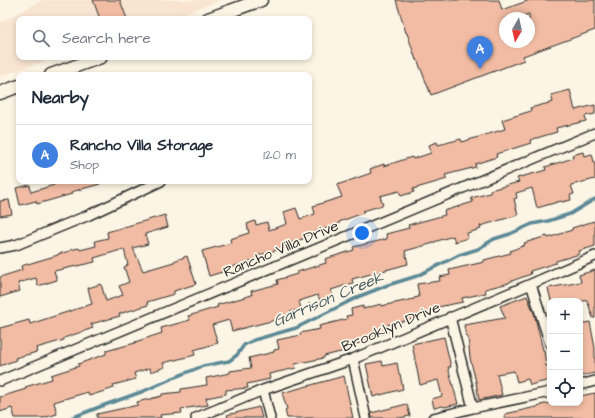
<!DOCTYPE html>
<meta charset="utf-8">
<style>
body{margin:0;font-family:"Architects Daughter",sans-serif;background:#f6f6f7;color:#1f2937}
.controls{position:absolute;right:12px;bottom:12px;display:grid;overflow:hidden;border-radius:8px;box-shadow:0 2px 6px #0003}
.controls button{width:36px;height:36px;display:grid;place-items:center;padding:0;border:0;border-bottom:1px solid #e0e1e3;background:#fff;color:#1f2937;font:20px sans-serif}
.compass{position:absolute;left:499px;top:12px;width:36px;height:36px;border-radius:50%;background:#fff;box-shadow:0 2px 6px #0003;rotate:189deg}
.you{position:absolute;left:362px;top:233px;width:14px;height:14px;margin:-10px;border:3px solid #fff;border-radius:50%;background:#1a73e8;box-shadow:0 0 0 6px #1a73e833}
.badge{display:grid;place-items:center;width:26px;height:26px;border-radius:50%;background:#db2777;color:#fff;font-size:13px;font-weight:700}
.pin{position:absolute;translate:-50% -33px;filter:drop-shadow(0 1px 2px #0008)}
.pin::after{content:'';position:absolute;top:21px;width:14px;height:12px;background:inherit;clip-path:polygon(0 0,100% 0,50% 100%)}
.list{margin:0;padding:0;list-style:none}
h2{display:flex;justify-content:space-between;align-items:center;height:52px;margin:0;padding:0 16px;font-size:17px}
h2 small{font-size:13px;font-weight:400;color:#747a83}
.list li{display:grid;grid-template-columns:26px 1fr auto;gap:12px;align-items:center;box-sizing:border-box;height:60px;padding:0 16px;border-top:1px solid #e0e1e3}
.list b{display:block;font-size:15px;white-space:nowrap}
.list p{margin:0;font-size:13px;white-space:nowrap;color:#747a83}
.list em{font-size:13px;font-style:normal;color:#747a83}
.icon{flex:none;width:22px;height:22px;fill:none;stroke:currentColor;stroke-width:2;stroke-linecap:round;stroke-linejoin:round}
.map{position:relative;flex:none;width:595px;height:418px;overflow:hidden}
.search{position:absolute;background:#fff;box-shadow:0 2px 6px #0003;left:16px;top:16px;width:296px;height:44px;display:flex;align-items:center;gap:10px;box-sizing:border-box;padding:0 14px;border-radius:8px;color:#747a83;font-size:15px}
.panel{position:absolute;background:#fff;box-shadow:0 2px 6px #0003;left:16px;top:72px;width:296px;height:112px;border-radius:8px}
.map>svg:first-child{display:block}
.built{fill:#f9e4d1}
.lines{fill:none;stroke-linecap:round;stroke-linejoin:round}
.stream{stroke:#5c8996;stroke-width:3.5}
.building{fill:#f1bca3;stroke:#2b2b2b;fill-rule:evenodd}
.minor-casing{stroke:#2b2b2b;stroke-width:12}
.secondary-casing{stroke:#2b2b2b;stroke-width:15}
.minor{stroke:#fcf5e5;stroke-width:9}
.secondary{stroke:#fcf5e5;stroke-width:12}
.labels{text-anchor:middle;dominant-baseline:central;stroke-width:3.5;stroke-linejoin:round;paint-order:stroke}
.street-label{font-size:15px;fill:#2b2b2b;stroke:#fcf5e5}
.water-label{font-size:16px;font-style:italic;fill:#445a60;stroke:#fcf5e5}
</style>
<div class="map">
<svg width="595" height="418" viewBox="0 0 595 418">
<rect width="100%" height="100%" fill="#fcf5e5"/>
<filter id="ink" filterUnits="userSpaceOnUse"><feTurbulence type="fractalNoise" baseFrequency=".025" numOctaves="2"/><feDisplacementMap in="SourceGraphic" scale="8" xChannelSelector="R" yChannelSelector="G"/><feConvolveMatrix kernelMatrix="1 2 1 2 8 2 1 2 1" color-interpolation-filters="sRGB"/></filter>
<g filter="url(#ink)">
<path class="built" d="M42 0H221L168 19H19V57H57L0 76V23Z"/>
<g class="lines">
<path class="stream" d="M71 418 102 406 144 391 173 378 203 366 229 361 237 355 244 345 254 340 296 328 360 296 388 285 417 276 459 255 478 249 494 239 510 234 532 224 548 221 570 214 595 199"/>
</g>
<path class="building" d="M93 0H120L127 19H100Z
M396 0H499L502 10 530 0H595V30L523 56 524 60 431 95 417 59 416 60 407 33H406ZM529 14V42H505V18H517Z
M570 90 575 110 595 105V114L585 116 586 121 556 128 557 132 530 140 531 143 496 154 497 157 475 164 476 167 445 175 447 179 413 189 414 192 401 196 399 191 380 196 383 205 363 211V213L339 222V224L306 235V238L283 245 284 248 256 256 257 259 229 268V270L209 276 202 251 231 243 230 239 249 233 247 224 255 221 256 225 267 222 269 230 287 224 284 212 296 208 300 219 315 214 313 206 342 197 337 185 371 173 370 169 384 164V166L412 157 413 159 431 153 429 145 437 142 438 145 461 139 462 142 505 129 502 120 531 111 530 108 553 102 551 95Z
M583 152 584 156 592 154 595 166V179L571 185 574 194 570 195 571 200 562 202 561 201 537 208 532 188 516 193 517 198 514 199 518 215 480 226 481 229 467 233 468 238 455 242 453 236 434 242V243L405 251 408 264 352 279 353 283 331 290 333 297 320 301 318 295 299 301 301 309 290 312 291 316 232 331 229 320 212 325 218 343 194 350 195 355 163 363 165 367 151 372 150 368 134 373 136 379 113 385 114 388 89 396 88 392 54 402 57 414 43 418H15L12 408 0 412V397L26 389 25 387 52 379 51 375 79 366 78 364 106 354V351L135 343V342L162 333 161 328 190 320 188 316 218 307 217 305 252 295 251 291 278 284 277 280 297 274V272L326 263 325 259 354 250 353 247 387 239 386 234 409 228 408 225 445 215 444 211 473 202 471 198 490 193V190L519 182 517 178 546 170 545 167 573 158 572 155Z
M52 181H100V184L71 192 72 194 37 204 36 201 20 205 16 188 30 185 31 192 54 185Z
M9 200 12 214 0 216V201Z
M165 215 168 227 145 234 148 244 133 248 143 271 174 262V261L187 256 196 284 174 291V294L147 302 148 305 119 314 120 316 91 324 93 328 64 338V340L36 348 37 352 15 358 16 360 0 366V328L29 320 30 324 92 304 88 288 101 284 106 301 123 295 119 286 129 282 124 267 128 265 124 249 94 258 95 262 54 271 57 280 38 286 36 278 18 283 20 291 0 297V277L22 270 21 266 58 255V254L70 251V250L79 248 80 250 96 246 95 241 108 238 107 232Z
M594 221 595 226V246L579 251 580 254 556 261V263L530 271 531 274 509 282V283L485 289 486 293 462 298 463 302 438 307 439 312 414 316 415 319 387 325 388 332 370 337 371 340 348 346 349 350 324 356V358L295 364 296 368 269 374 270 379 247 384 248 388 226 390V394L206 398 208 405 181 409 182 413 160 415 161 418H97V414L138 405 137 402 162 396V394L181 392V389L207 385 206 378 230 373V371L251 368 249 358 274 352V350L279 349 277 340 301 335 300 333 320 329 319 326 347 319 346 316 352 315 351 309 363 306V309L381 304V306L414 299V298L419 297 417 284 440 281 439 277 450 275 449 270 484 262V260L511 253 510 251 525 245 524 243 547 236 548 238 572 230V228Z
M595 270V318H593L587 300 585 301H551L548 288 581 282 579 275Z
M527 296 534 313 543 350H544L546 366H548L550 372V380L530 385 528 379 517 382 514 371 497 374 502 395 479 400 476 382 470 358 468 337H466L464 325 505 318 500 306Z
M590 322 595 348V373L580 376V324Z
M444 337 451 367H448L458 404 444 407 443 406 434 408 432 399 442 396 438 380 420 385 412 344Z
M382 361 383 366 397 363 399 374H400L403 389 373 397 366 364Z
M344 376 353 418H287L285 410 287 409 282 393Z
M595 393V418H505V414L541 406 540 405 550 403H580V396Z
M407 404 410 416 399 418H372L371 413Z
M259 407 262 418H228L227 415Z"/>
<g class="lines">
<g class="minor-casing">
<path id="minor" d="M0 248 16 245 89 215 161 181
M531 284 550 344
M450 317 473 408
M353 359 366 418
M0 381 595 133
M580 385 595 381
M263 390 270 418
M196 418 263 390 353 359 531 284 595 256
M433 418 473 408 550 392"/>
</g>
<g class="secondary-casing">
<path id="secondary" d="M208 19 261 0
M51 75 101 57
M0 93 19 86"/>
</g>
<use href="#minor" class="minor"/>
<use href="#secondary" class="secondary"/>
</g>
</g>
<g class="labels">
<g class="street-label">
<text transform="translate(281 249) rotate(-23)">Rancho Villa Drive</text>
<text transform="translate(391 327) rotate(-23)">Brooklyn Drive</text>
</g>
<g class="water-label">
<text transform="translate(328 299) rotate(-23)">Garrison Creek</text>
</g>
</g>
</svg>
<div class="controls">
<button>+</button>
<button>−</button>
<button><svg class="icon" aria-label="locate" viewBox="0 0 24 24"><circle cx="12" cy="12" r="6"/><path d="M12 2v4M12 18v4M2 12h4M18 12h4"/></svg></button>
</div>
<svg class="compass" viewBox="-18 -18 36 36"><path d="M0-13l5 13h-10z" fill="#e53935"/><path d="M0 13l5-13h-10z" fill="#747a83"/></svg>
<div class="you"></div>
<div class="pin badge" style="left:480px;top:69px;background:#3f7fe0">A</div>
<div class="search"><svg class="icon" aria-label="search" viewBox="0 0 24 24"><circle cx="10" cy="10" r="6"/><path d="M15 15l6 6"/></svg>Search here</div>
<section class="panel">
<h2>Nearby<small></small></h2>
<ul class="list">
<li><span class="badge" style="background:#3f7fe0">A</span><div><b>Rancho Villa Storage</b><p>Shop</p></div><em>120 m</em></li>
</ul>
</section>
</div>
